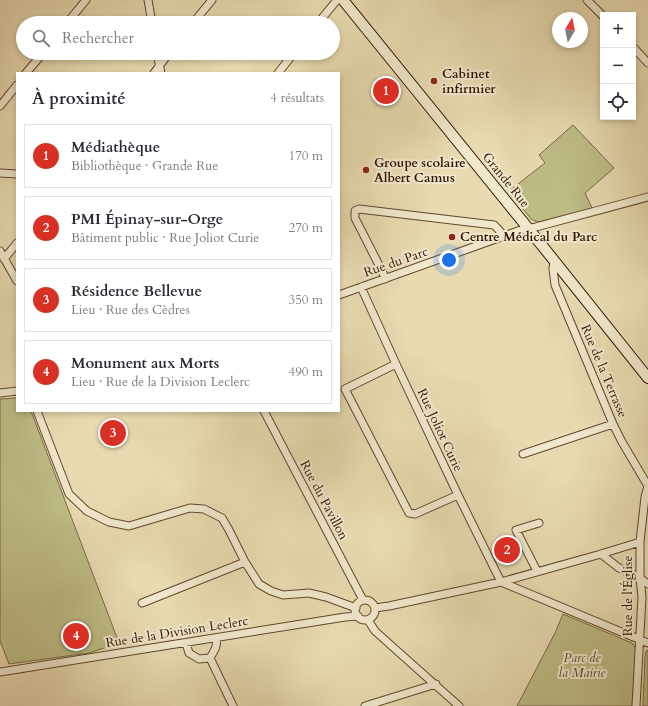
<!DOCTYPE html>
<html lang="fr">
<meta charset="utf-8">
<style>
body{margin:0;font-family:Cardo,serif;background:#f7f7f7;color:#2b2b33}
.controls{position:absolute;right:12px;top:12px;display:grid;overflow:hidden;border-radius:0px;box-shadow:0 2px 6px #0003}
.controls button{width:36px;height:36px;display:grid;place-items:center;padding:0;border:0;border-bottom:1px solid #e1e1e2;background:#fff;color:#2b2b33;font:20px sans-serif}
.compass{position:absolute;left:552px;top:12px;width:36px;height:36px;border-radius:50%;background:#fff;box-shadow:0 2px 6px #0003;rotate:10deg}
.you{position:absolute;left:449px;top:260px;width:14px;height:14px;margin:-10px;border:3px solid #fff;border-radius:50%;background:#1a73e8;box-shadow:0 0 0 6px #1a73e833}
.badge{display:grid;place-items:center;width:26px;height:26px;border-radius:50%;background:#d93025;color:#fff;font-size:13px;font-weight:700}
.pin{position:absolute;translate:-50% -50%;border:2px solid #fff;box-shadow:0 1px 4px #0006}
.list{margin:0;padding:0;list-style:none}
h2{display:flex;justify-content:space-between;align-items:center;height:52px;margin:0;padding:0 16px;font-size:17px}
h2 small{font-size:13px;font-weight:400;color:#7c7c81}
.list li{display:grid;grid-template-columns:26px 1fr auto;gap:12px;align-items:center;box-sizing:border-box;height:64px;margin:0 8px 8px;padding:0 8px;border:1px solid #e1e1e2;border-radius:0px}
.list b{display:block;font-size:15px;white-space:nowrap}
.list p{margin:0;font-size:13px;white-space:nowrap;color:#7c7c81}
.list em{font-size:13px;font-style:normal;color:#7c7c81}
.icon{flex:none;width:22px;height:22px;fill:none;stroke:currentColor;stroke-width:2;stroke-linecap:round;stroke-linejoin:round}
.map{position:relative;flex:none;width:648px;height:706px;overflow:hidden}
.search{position:absolute;background:#fff;box-shadow:0 2px 6px #0003;left:16px;top:16px;width:324px;height:44px;display:flex;align-items:center;gap:10px;box-sizing:border-box;padding:0 14px;border-radius:22px;color:#7c7c81;font-size:15px}
.panel{position:absolute;background:#fff;box-shadow:0 2px 6px #0003;left:16px;top:72px;width:324px;height:340px;border-radius:0px}
.map>svg:first-child{display:block}
.green{fill:#bebd86;stroke:#796944}
.lines{fill:none;stroke-linecap:round;stroke-linejoin:round}
.street-casing{stroke:#61462d;stroke-width:9}
.secondary-casing{stroke:#341501;stroke-width:12}
.street{stroke:#f0e8cc;stroke-width:7}
.secondary{stroke:#f0e8cc;stroke-width:10}
.poi-dot{fill:#8f2418;stroke:#f0e8cc;stroke-width:1.5}
.labels{text-anchor:middle;dominant-baseline:central;stroke-width:4;stroke-linejoin:round;paint-order:stroke}
.poi-label{font-size:13px;font-weight:bold;fill:#341501;stroke:#f0e8cc;text-anchor:start}
.street-label{font-size:13px;fill:#341501;stroke:#f0e8cc}
.park-label{font-size:13px;font-style:italic;fill:#5d4729;stroke:#f0e8cc}
</style>
<div class="map">
<svg width="648" height="706" viewBox="0 0 648 706">
<rect width="100%" height="100%" fill="#e8dbb1"/>
<filter id="stains"><feTurbulence type="fractalNoise" baseFrequency=".005" numOctaves="4"/><feColorMatrix values="0 0 0 0 .2 0 0 0 0 .09 0 0 0 0 .02 0 0 0 .5 -.17"/></filter>
<radialGradient id="worn" r=".72"><stop offset=".6" stop-color="#630" stop-opacity="0"/><stop offset="1" stop-color="#630" stop-opacity=".3"/></radialGradient>
<path class="green" d="M573 125 614 168 585 193 592 208 538 222 535 221 531 219 509 191 545 163 539 155Z
M17 398V411H31L119 643 89 653 9 664 0 641V399Z
M563 614 632 643 634 645 636 650 632 706H517L555 633Z
M648 650V706H643L645 657 646 651Z"/>
<g class="lines">
<g class="street-casing">
<path id="street" d="M148 0 152 23
M587 0 603 16
M67 23 86 0
M193 23 212 0
M318 23 337 0
M633 47 648 63
M157 53 161 73
M26 73 43 53
M154 73 169 53
M278 73 294 53
M0 106 17 85
M0 173 17 174
M0 251 17 281
M4 259 17 243
M554 260 553 269 555 285 613 424 622 442 648 486 645 497 640 542V578L642 597 636 706
M385 279 383 273 355 218V211L359 209 494 225 498 229 504 236
M361 287 396 364 458 495 501 582
M339 295 518 231 536 227 648 197
M396 364 345 389 409 513 415 514 458 495
M0 393 17 391
M37 411 69 494 87 511 109 522 129 526 190 508 204 509 222 518 229 530 245 562 259 584 271 591 283 595 309 593 326 597 356 608
M264 411 363 600
M523 454 613 424
M601 554 619 568 640 578 648 584
M537 571 516 530 539 523
M501 582 648 643
M355 610a10 10 0 1 1 20 0a10 10 0 1 1-20 0Z
M142 603 245 562
M375 608 389 606 501 582 601 554 640 542
M368 620 375 631 459 706
M186 643 189 653 199 659 210 658C214 651 218 646 216 638
M210 658 233 706
M0 672 345 617 358 616
M365 706 436 684"/>
</g>
<g class="secondary-casing">
<path id="secondary" d="M343 0 536 238 648 378"/>
</g>
<use href="#street" class="street"/>
<use href="#secondary" class="secondary"/>
</g>
<g class="poi-dot">
<circle cx="434" cy="81" r="4"/>
<circle cx="366" cy="170" r="4"/>
<circle cx="452" cy="237" r="4"/>
</g>
<g class="labels">
<g class="poi-label">
<text x="442" y="74">Cabinet<tspan x="442" dy="15">infirmier</tspan></text>
<text x="374" y="163">Groupe scolaire<tspan x="374" dy="15">Albert Camus</tspan></text>
<text x="460" y="237">Centre Médical du Parc</text>
</g>
<g class="street-label">
<text transform="translate(506 180) rotate(51)">Grande Rue</text>
<text transform="translate(396 262) rotate(-19)">Rue du Parc</text>
<text transform="translate(604 371) rotate(67)">Rue de la Terrasse</text>
<text transform="translate(440 430) rotate(65)">Rue Joliot Curie</text>
<text transform="translate(324 500) rotate(62)">Rue du Pavillon</text>
<text transform="translate(628 596) rotate(-90)">Rue de l'Église</text>
<text transform="translate(177 632) rotate(-9)">Rue de la Division Leclerc</text>
</g>
<g class="park-label">
<text x="582" y="658">Parc de<tspan x="582" dy="15">la Mairie</tspan></text>
</g>
</g>
<rect width="100%" height="100%" filter="url(#stains)"/>
<rect width="100%" height="100%" fill="url(#worn)"/>
</svg>
<div class="controls">
<button>+</button>
<button>−</button>
<button><svg class="icon" aria-label="locate" viewBox="0 0 24 24"><circle cx="12" cy="12" r="6"/><path d="M12 2v4M12 18v4M2 12h4M18 12h4"/></svg></button>
</div>
<svg class="compass" viewBox="-18 -18 36 36"><path d="M0-13l5 13h-10z" fill="#e53935"/><path d="M0 13l5-13h-10z" fill="#7c7c81"/></svg>
<div class="you"></div>
<div class="pin badge" style="left:386px;top:91px">1</div>
<div class="pin badge" style="left:507px;top:550px">2</div>
<div class="pin badge" style="left:113px;top:433px">3</div>
<div class="pin badge" style="left:76px;top:636px">4</div>
<div class="search"><svg class="icon" aria-label="search" viewBox="0 0 24 24"><circle cx="10" cy="10" r="6"/><path d="M15 15l6 6"/></svg>Rechercher</div>
<section class="panel">
<h2>À proximité<small>4 résultats</small></h2>
<ul class="list">
<li><span class="badge">1</span><div><b>Médiathèque</b><p>Bibliothèque · Grande Rue</p></div><em>170 m</em></li>
<li><span class="badge">2</span><div><b>PMI Épinay-sur-Orge</b><p>Bâtiment public · Rue Joliot Curie</p></div><em>270 m</em></li>
<li><span class="badge">3</span><div><b>Résidence Bellevue</b><p>Lieu · Rue des Cèdres</p></div><em>350 m</em></li>
<li><span class="badge">4</span><div><b>Monument aux Morts</b><p>Lieu · Rue de la Division Leclerc</p></div><em>490 m</em></li>
</ul>
</section>
</div>
